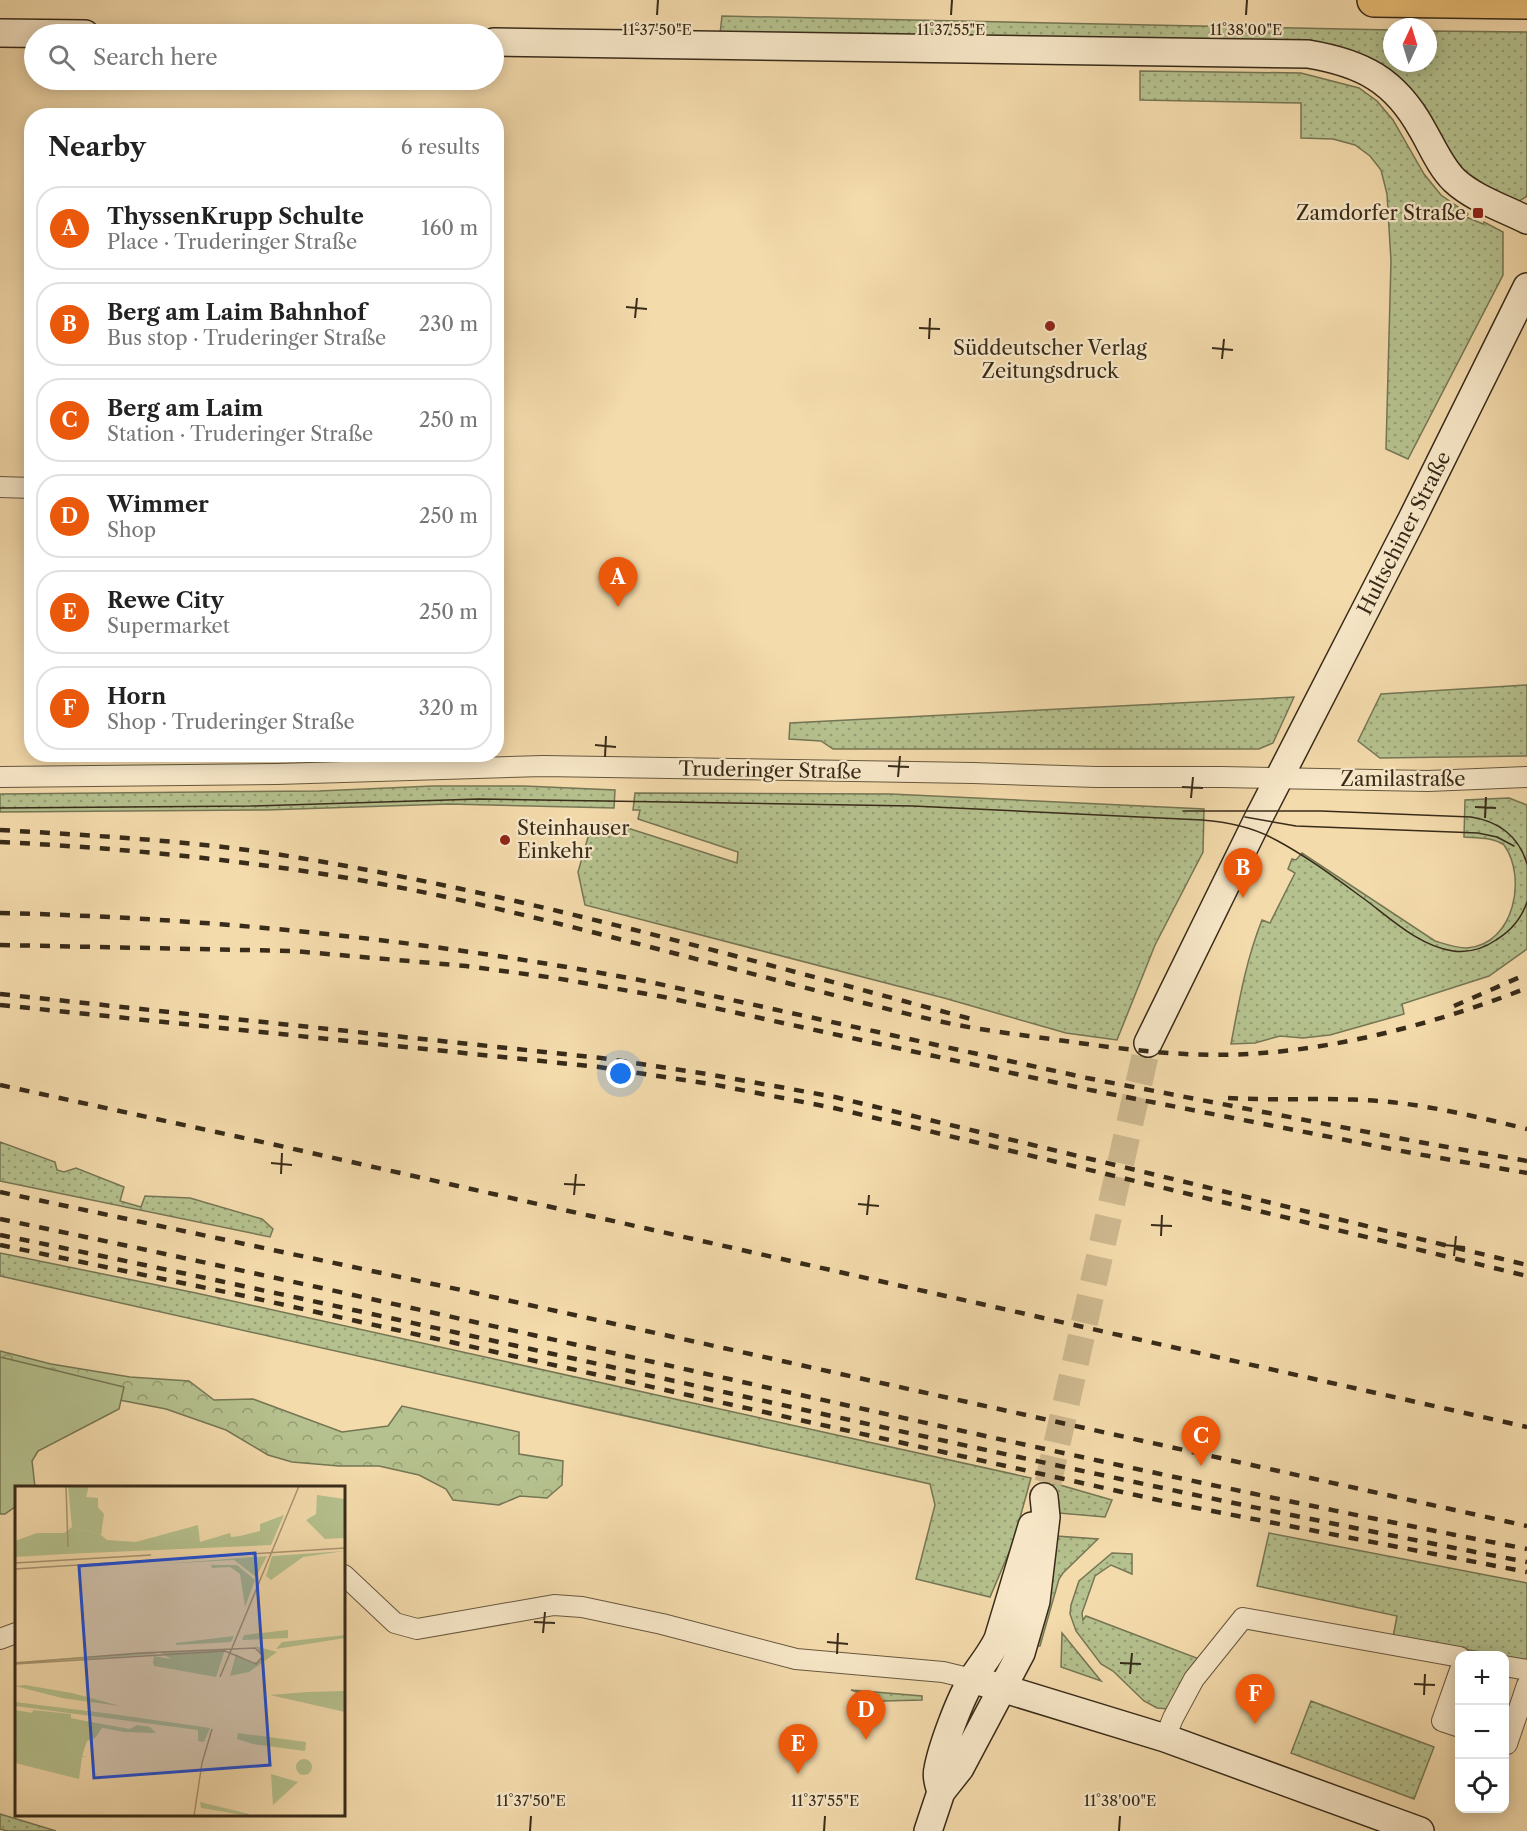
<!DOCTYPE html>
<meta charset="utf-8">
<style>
body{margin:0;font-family:"Libre Caslon Text",serif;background:#f6f6f6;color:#222}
.controls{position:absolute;right:18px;bottom:18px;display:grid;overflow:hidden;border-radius:12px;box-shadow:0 3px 15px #0003}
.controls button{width:54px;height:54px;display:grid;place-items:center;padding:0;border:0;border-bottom:2px solid #e0e0e0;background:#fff;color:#222;font:30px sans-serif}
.compass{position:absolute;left:1383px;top:18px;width:54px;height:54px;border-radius:50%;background:#fff;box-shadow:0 3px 15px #0003;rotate:4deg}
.you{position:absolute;left:621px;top:1074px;width:21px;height:21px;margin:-15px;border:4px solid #fff;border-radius:50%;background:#1a73e8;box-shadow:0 0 0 9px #1a73e833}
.badge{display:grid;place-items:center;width:39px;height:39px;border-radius:50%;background:#ea580c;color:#fff;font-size:20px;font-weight:700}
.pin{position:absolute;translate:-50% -50px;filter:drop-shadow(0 2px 3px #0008)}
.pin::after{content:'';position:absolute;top:32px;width:21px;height:18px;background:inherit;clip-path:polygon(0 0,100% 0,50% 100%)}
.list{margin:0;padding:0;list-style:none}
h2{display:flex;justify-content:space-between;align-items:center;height:78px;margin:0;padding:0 24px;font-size:26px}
h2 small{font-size:20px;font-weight:400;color:#767676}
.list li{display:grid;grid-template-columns:39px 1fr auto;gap:18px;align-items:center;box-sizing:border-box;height:84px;margin:0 12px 12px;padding:0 12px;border:2px solid #e0e0e0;border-radius:24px}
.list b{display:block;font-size:22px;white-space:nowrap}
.list p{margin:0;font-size:20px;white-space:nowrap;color:#767676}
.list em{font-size:20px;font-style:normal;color:#767676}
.icon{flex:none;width:33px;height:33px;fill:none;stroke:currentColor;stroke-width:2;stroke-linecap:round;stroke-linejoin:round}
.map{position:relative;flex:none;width:1527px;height:1831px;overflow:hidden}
.search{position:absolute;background:#fff;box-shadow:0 3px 15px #0003;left:24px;top:24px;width:480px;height:66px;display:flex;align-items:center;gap:15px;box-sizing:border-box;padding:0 21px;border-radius:33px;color:#767676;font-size:22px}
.panel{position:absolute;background:#fff;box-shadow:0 3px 15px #0003;left:24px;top:108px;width:480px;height:654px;border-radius:24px}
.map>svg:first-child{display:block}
.grass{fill:url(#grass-dots);stroke:#767654;stroke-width:1.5}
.forest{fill:url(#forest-crowns);stroke:#767654;stroke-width:1.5}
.park{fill:#b5c18e;stroke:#767654;stroke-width:1.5}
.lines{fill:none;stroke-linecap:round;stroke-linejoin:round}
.secondary-tunnel{stroke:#ceb88f;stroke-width:27;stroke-dasharray:27 14;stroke-linecap:butt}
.street-casing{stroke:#67573e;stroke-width:22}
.secondary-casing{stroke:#382b19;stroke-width:30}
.highway-casing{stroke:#382b19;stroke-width:36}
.street{stroke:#f8e8c9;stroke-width:20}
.secondary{stroke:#f8e8c9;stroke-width:27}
.highway{stroke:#eabe76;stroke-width:33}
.tram{stroke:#382b19;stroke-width:1.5}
.rail{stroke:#382b19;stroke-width:4.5;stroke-dasharray:10 10;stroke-linecap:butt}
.ticks{fill:none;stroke:#382b19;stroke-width:2}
.poi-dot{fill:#8f2418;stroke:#f8e8c9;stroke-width:2}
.labels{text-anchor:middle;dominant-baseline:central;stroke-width:4.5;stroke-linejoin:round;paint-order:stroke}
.poi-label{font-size:20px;fill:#382b19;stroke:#f8e8c9;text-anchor:end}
.street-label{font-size:20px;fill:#382b19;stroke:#f8e8c9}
.inset-road{fill:none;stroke:#a99571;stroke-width:1.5}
.view{fill:#1d4ed8;fill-opacity:0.15;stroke:#1d4ed8;stroke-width:3}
.inset-edge{fill:none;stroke:#382b19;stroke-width:3}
.ticks-label{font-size:15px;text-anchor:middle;fill:#382b19;stroke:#f8e8c9;stroke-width:4.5;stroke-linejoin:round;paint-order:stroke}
</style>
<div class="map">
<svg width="1527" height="1831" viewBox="0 0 1527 1831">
<defs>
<pattern id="grass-dots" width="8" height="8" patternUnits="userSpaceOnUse" patternTransform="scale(1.5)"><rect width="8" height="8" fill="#b5c18e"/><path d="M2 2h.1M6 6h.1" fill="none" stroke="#949d73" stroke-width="1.8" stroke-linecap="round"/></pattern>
<pattern id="forest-crowns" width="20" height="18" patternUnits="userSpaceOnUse" patternTransform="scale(1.5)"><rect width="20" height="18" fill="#b5c18e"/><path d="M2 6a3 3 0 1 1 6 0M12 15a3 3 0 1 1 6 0" fill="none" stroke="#949d73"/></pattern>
</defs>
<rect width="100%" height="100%" fill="#f4dbac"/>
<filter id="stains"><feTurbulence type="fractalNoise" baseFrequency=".00333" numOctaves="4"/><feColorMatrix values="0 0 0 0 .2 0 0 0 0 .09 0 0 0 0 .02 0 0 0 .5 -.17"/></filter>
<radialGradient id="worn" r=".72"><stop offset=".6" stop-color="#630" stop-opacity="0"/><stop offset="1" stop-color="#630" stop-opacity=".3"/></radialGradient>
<path class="grass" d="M722 16 1392 30V63H1428V31L1527 32V196L1518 202 1466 178 1374 65 720 34Z
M1140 71 1301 73 1359 88 1377 101 1393 120 1424 174 1441 195 1468 214 1466 217 1483 224 1484 222 1503 232V275L1408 459 1386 449 1391 261 1387 194 1381 170 1370 156 1355 145 1333 139 1301 138V103L1140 100Z
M1527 685V756L1380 758 1358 741 1381 694Z
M1294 697 1273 743 1259 749H833L821 741 789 739 790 723Z
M433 786H524L615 790 614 808 449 804 265 810 0 812V794L319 791Z
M635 793 891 794 1204 809 1203 852 1155 945 1117 1040 1066 1033 944 998 585 905 578 872 592 823 615 824 737 863 738 852 638 819 640 810H633Z
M1509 798 1527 805V949L1489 976 1402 1004 1404 1014 1397 1016 1330 1035 1303 1038 1280 1036 1255 1043 1231 1044C1239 1001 1246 960 1262 920L1270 923 1295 873 1288 869 1292 859 1296 860 1302 853 1435 941C1445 944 1456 948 1467 948 1515 944 1527 877 1504 845 1493 837 1476 838 1464 837L1465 800Z
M0 1142 55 1162 57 1170 64 1172 76 1168 124 1187 120 1201 141 1207 145 1196 190 1198 262 1219 273 1229 270 1237 0 1181Z
M0 1253 196 1293 1031 1478 1013 1543 990 1597 916 1579 935 1505 930 1484 0 1276Z
M1053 1483 1112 1500 1105 1517 1059 1513 1056 1536 1098 1539 1063 1573 1059 1579 1040 1646H1033L1051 1519Z
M1269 1533 1527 1583V1661L1505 1657 1504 1656 1393 1637 1397 1616 1257 1586Z
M1112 1553 1132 1554V1574L1111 1565 1095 1576 1082 1613 1083 1620 1086 1616 1202 1660 1168 1709 1157 1708 1144 1701 1113 1671 1101 1664 1076 1631 1070 1614 1071 1605 1079 1581Z
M1062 1633 1101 1681 1061 1667Z
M851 1690 922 1696V1700L882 1701Z
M1311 1701 1434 1747 1414 1799 1291 1753Z
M0 1814 56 1831H8L0 1829Z"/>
<path class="forest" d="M0 1351 51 1364 130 1377 189 1381 214 1400 253 1399 342 1432 388 1426 402 1406 519 1432V1454L563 1461 562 1485 547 1498 520 1496 499 1505 453 1500 446 1489 419 1475 379 1466H339L292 1462 268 1455 226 1430 166 1409 0 1377Z"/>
<path class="park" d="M0 1357 124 1387 119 1409 38 1451 32 1461 35 1487 16 1488V1506L5 1514H0Z"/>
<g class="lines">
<path class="secondary-tunnel" d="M1048 1483 1148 1043"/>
<g class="street-casing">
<path id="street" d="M0 487 32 488
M0 777 277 774 543 766 973 773 1096 777H1222L1428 781 1527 777
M344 1575 395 1623 417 1629 554 1605 582 1607 662 1624 796 1659 943 1672 972 1679
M0 1639 16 1633
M1504 1666 1527 1670
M1460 1670 1442 1721 1460 1727
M1165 1738 1173 1718 1194 1679 1243 1618 1460 1657
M1504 1743 1507 1744 1527 1685"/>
</g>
<g class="secondary-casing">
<path id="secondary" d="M0 33 85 34
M494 42 1308 54C1362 63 1395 80 1422 129 1432 146 1440 166 1454 180 1473 198 1503 208 1527 220
M1148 1043 1258 819 1412 519 1527 287
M972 1679 1165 1738 1420 1831
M941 1792C939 1785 936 1776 938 1769 942 1747 960 1698 973 1678 981 1665 991 1654 998 1639L1032 1526
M928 1831 941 1792 960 1768 1021 1653 1036 1601 1046 1517 1044 1497"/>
</g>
<g class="highway-casing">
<path id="highway" d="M1374 0 1527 2"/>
</g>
<use href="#street" class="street"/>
<use href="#secondary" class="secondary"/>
<use href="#highway" class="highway"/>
<path class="tram" d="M0 808 251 806 479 799 913 806 1202 820C1228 822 1253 827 1276 840 1308 857 1338 880 1367 901 1392 920 1420 946 1453 951 1468 953 1483 949 1496 940 1511 931 1521 920 1527 902
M1183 811H1321L1471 817C1498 821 1519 836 1527 864
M1245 817 1296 826 1478 833 1497 837 1514 846"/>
<path class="rail" d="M0 830C100 836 201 841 300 858 530 896 754 962 979 1021
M0 842C159 850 317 867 473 903 580 928 685 956 791 984 842 997 892 1011 943 1022 979 1030 1015 1034 1051 1039 1121 1049 1191 1059 1262 1053 1348 1047 1446 1020 1527 988
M0 913C218 918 435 941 650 982L1087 1078 1419 1142 1527 1161
M0 945 293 951 466 966 555 978 664 997 1085 1089 1417 1154 1527 1173
M0 994 601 1058 713 1075 835 1097 1527 1265
M0 1005 599 1067 711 1084 834 1108 1527 1276
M1454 1006 1527 974
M0 1085 276 1145 1527 1427
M1228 1098C1279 1101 1329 1097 1379 1101 1429 1105 1478 1117 1527 1129
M0 1192 466 1291 1527 1526
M0 1219C510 1325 1016 1450 1527 1549
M0 1235C510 1339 1016 1464 1527 1562
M0 1245 240 1295 1176 1504 1527 1572"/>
</g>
<path class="ticks" d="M657 15 658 0M951 15 952 0M1246 15 1247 0M626 307 647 309M635 318 637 298M919 328 940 329M929 339 930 318M1212 348 1233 350M1222 359 1224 339M595 745 616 747M605 757 606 736M888 766 909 767M898 777 900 756M1182 787 1203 788M1191 798 1193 777M1475 807 1496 808M1485 818 1486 797M271 1163 292 1165M281 1174 282 1153M564 1184 585 1185M574 1195 576 1174M858 1204 879 1206M867 1215 869 1195M1151 1225 1172 1226M1161 1236 1162 1215M1444 1245 1465 1247M1454 1256 1456 1236M534 1622 555 1623M543 1633 545 1612M827 1642 848 1644M837 1654 838 1633M1120 1663 1141 1664M1130 1674 1132 1653M1414 1684 1435 1685M1424 1695 1425 1674M530 1831 531 1816M824 1831 825 1816M1119 1831 1120 1816"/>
<g class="poi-dot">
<rect x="1472" y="207" width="12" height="12" rx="3"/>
<circle cx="1050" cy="326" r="6"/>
<circle cx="505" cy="840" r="6"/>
</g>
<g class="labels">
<g class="poi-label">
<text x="1466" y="213">Zamdorfer Straße</text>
<text x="1050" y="348" text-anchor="middle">Süddeutscher Verlag<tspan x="1050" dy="23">Zeitungsdruck</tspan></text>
<text x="517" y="828" text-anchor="start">Steinhauser<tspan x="517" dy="23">Einkehr</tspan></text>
</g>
<g class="street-label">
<text transform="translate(1404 533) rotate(-63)">Hultschiner Straße</text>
<text transform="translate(770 770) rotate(1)">Truderinger Straße</text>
<text x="1403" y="779">Zamilastraße</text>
</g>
</g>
<g transform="translate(15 1486)">
<rect width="330" height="330" fill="#f4dbac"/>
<path d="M302 9 330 13V52L310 53 291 34 301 28ZM269 29 256 59 49 68V47L57 41 86 49 92 54 121 56 183 39 185 56 215 47 216 51 225 50 245 45V38ZM330 65 288 71 256 94 251 90 257 70ZM252 70 241 91 219 74 147 78ZM196 79H222L240 94 230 121 225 88 215 81 197 82ZM273 144V152L227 154 229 149ZM330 149V152L261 163 267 156ZM219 150 216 156 161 159V157ZM240 160 262 166 234 186 215 190 221 168 237 177 245 175 247 168ZM210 164 201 191 139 180 138 176 139 170 156 173 144 166ZM141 166V168L0 178V176ZM10 199 57 207 105 220 47 212 0 200ZM0 216 97 228 195 242 189 256 183 255V244L0 220ZM223 247 291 256 290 265 238 258 222 253ZM281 281a8 8 0 1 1 16 0a8 8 0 1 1-16 0ZM256 288 283 296 258 319Z" fill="#b5c18e"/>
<path d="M22 47H49V68L0 71V55ZM330 205V226L255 209 292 206ZM18 224 56 228V232L70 235 115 243 122 239 135 241 141 247 109 246 17 228Z" fill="#b5c18e"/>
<path d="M53 0H74L71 11 83 12V21L89 28 86 49 57 41ZM0 224 89 239 80 252 72 255 67 270 72 271H67L64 293 0 277ZM185 316 234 328V330L186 322Z" fill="#b5c18e"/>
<path class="inset-road" d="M51 0 53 61M0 77 136 69M0 83 330 62M0 177 125 167 240 162 248 170 241 178 210 165 0 178M205 191 284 0M179 330 187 277 197 243"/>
<path class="view" d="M240 67 255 279 79 292 64 80Z"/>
<rect width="330" height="330" class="inset-edge"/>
</g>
<g class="ticks-label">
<text x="657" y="35">11°37'50"E</text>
<text x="951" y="35">11°37'55"E</text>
<text x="1246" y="35">11°38'00"E</text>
<text x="531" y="1806">11°37'50"E</text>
<text x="825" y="1806">11°37'55"E</text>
<text x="1120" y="1806">11°38'00"E</text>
</g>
<rect width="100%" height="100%" filter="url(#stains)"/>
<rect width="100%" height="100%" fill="url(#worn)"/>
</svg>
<div class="controls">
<button>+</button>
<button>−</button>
<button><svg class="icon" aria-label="locate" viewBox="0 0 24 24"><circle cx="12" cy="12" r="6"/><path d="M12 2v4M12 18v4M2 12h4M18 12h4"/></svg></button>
</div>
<svg class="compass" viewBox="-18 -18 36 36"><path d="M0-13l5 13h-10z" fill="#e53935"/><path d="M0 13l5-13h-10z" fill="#767676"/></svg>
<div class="you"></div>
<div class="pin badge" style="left:618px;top:607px">A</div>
<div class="pin badge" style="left:1243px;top:898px">B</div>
<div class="pin badge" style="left:1201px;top:1466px">C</div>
<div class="pin badge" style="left:866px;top:1740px">D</div>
<div class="pin badge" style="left:798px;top:1774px">E</div>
<div class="pin badge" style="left:1255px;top:1724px">F</div>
<div class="search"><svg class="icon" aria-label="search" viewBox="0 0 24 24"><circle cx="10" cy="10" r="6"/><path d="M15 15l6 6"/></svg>Search here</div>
<section class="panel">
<h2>Nearby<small>6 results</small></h2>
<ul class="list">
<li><span class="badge">A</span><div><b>ThyssenKrupp Schulte</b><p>Place · Truderinger Straße</p></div><em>160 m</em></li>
<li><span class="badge">B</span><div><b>Berg am Laim Bahnhof</b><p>Bus stop · Truderinger Straße</p></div><em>230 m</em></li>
<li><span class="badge">C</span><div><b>Berg am Laim</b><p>Station · Truderinger Straße</p></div><em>250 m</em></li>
<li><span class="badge">D</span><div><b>Wimmer</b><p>Shop</p></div><em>250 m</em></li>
<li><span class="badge">E</span><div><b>Rewe City</b><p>Supermarket</p></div><em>250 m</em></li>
<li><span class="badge">F</span><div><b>Horn</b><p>Shop · Truderinger Straße</p></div><em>320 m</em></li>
</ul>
</section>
</div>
